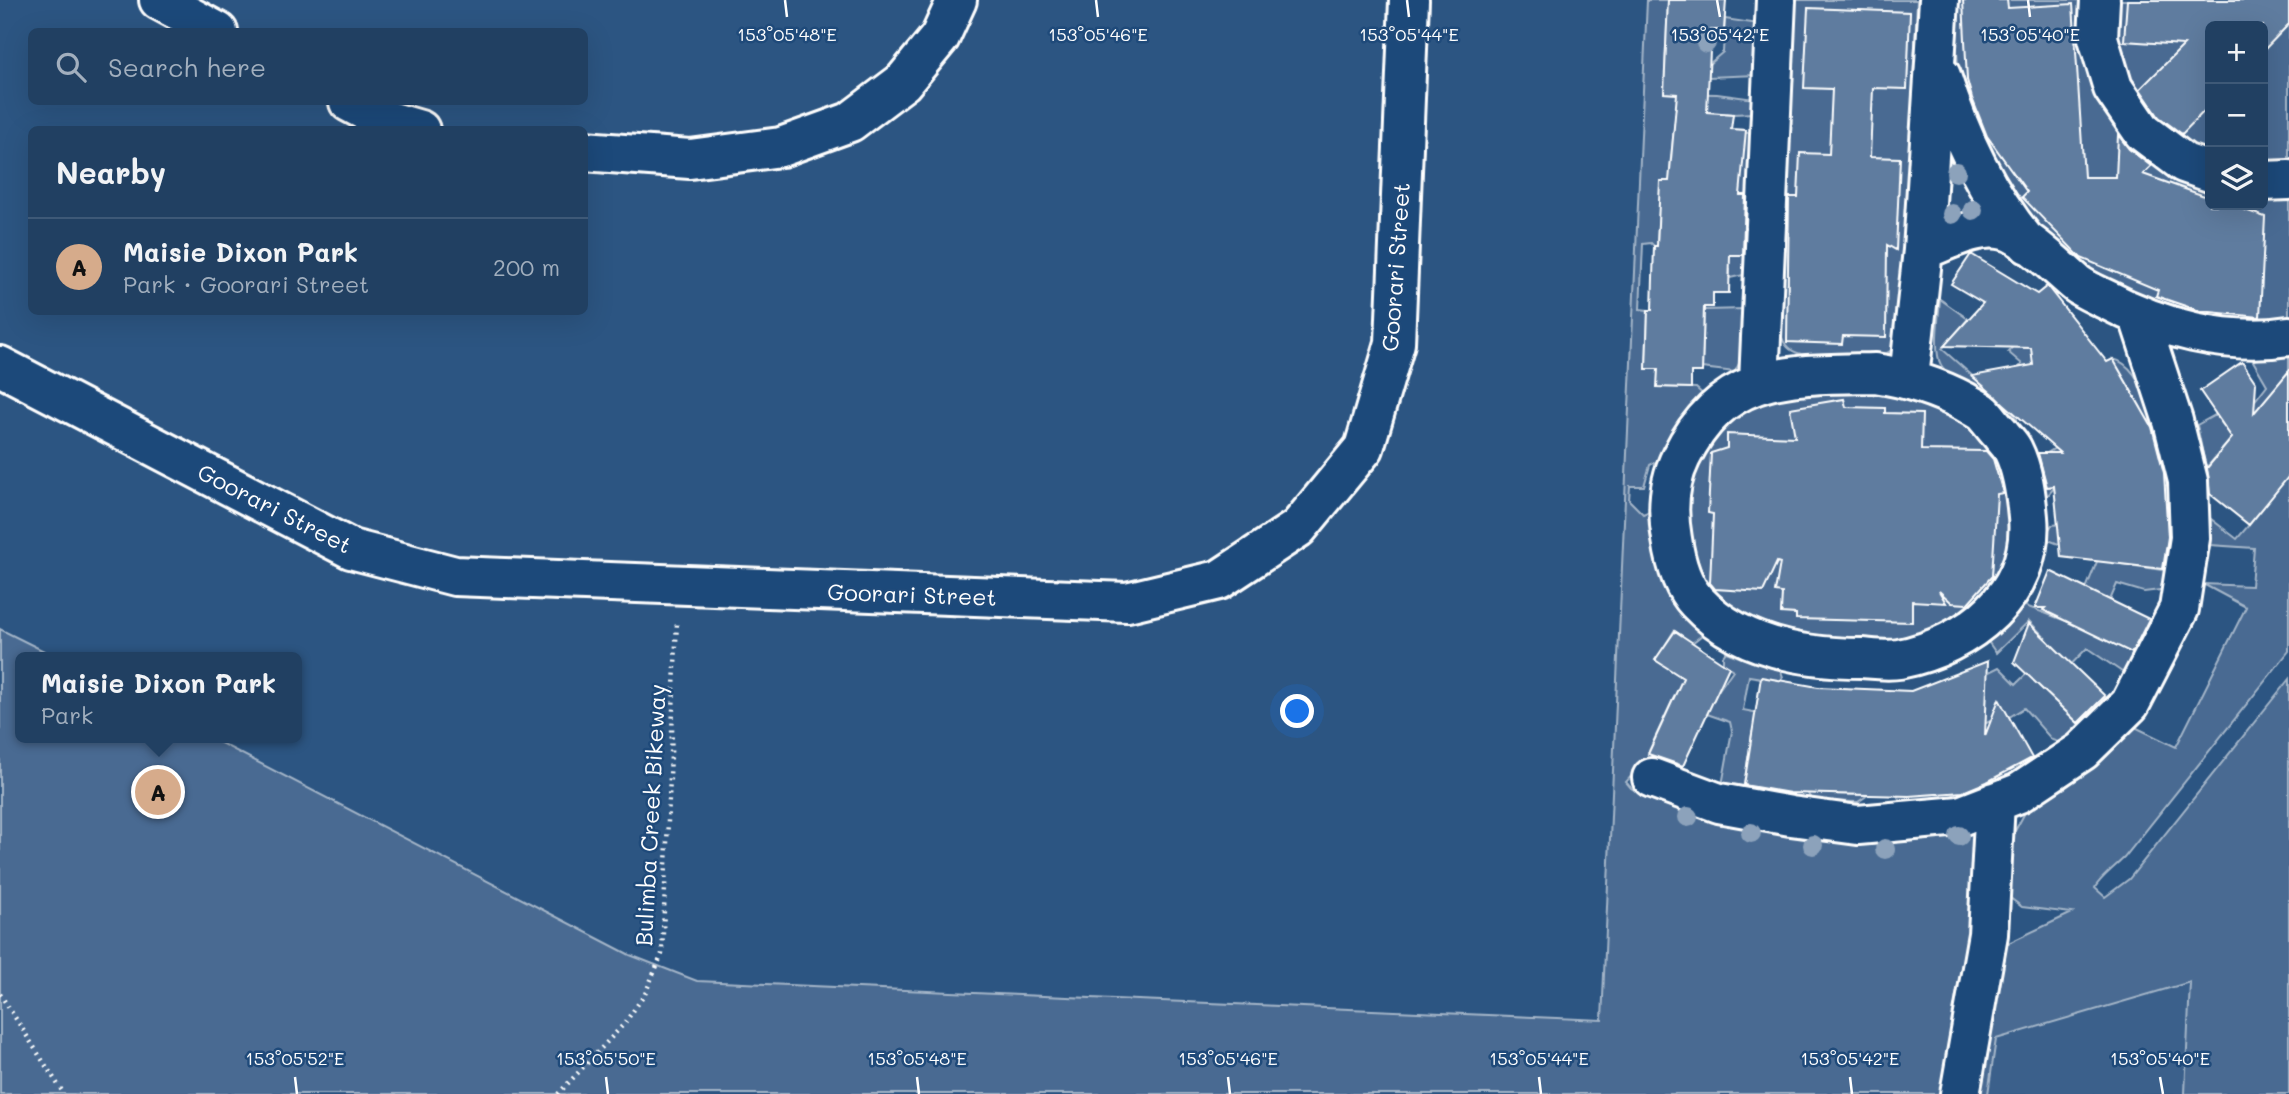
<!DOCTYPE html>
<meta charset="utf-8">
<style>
body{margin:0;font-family:Mali,sans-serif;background:#294768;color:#f1f3f6}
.controls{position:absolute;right:21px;top:21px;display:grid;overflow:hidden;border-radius:10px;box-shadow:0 7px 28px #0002}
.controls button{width:63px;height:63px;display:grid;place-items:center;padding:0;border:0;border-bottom:2px solid #3e5977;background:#214062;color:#f1f3f6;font:35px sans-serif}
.you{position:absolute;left:1298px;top:712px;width:24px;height:24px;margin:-18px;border:5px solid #fff;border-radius:50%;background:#1a73e8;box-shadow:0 0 0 10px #1a73e833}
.badge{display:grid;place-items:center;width:46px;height:46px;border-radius:50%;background:#d6ab8b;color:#111;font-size:23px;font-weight:700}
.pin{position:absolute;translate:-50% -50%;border:4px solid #fff;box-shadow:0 2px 7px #0006}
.popup{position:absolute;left:15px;top:652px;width:287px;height:91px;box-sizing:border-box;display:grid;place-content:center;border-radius:10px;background:#214062;filter:drop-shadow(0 2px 5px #0005);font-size:23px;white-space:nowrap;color:#a2afbe}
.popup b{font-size:26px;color:#f1f3f6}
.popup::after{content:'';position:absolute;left:50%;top:100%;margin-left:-14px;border:14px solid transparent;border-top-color:#214062}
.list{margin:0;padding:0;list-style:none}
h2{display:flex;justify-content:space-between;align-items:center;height:91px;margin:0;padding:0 28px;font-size:30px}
h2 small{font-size:23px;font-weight:400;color:#a2afbe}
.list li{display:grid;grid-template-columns:46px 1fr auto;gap:21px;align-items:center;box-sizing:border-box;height:98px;padding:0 28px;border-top:2px solid #3e5977}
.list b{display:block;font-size:26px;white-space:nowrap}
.list p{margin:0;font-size:23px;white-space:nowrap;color:#a2afbe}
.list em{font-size:23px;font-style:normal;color:#a2afbe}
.icon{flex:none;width:38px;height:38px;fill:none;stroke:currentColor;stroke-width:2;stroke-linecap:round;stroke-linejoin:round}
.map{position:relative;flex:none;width:2289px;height:1094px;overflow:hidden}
.search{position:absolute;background:#214062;box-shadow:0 7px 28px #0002;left:28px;top:28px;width:560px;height:77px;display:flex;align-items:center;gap:18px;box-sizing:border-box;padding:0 24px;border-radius:10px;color:#a2afbe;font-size:26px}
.panel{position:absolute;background:#214062;box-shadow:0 7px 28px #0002;left:28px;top:126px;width:560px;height:189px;border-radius:10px}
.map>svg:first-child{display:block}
.built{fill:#3b618b}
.green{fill:#486b92;stroke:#a4b5c8;stroke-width:2}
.building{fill:#5e7c9f;stroke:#fff;stroke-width:2}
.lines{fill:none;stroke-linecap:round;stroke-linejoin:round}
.minor-casing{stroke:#fff;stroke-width:44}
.path{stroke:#fff;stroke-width:4.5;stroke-dasharray:2 5;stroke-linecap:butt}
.minor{stroke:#1f4a7a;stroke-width:38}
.tree{fill:#8ca2bb}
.ticks{fill:none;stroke:#fff;stroke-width:2.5}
.labels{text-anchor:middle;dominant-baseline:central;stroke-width:5;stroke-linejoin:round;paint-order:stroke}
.street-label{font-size:23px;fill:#fff;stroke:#1f4a7a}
.ticks-label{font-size:18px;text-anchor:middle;fill:#fff;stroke:#1f4a7a;stroke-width:5;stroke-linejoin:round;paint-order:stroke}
</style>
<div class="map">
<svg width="2289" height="1094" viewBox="0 0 2289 1094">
<rect width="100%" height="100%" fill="#2c5582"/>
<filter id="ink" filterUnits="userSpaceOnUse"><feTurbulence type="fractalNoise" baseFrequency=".0143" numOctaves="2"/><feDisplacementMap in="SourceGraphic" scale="14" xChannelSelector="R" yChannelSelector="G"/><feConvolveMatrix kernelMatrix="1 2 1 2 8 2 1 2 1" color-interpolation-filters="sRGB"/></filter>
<g filter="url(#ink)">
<path class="built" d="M2191 982 2185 1094H1988L1996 1039Z"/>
<path class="green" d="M1647 0H1668L1664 93 1717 94 1755 99 1754 113 1733 114 1676 109 1670 167 1745 133 1754 132 1749 224 1737 230 1739 185 1661 181 1657 241 1726 244 1750 249 1748 274 1730 278V269H1724L1723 248 1654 246 1651 243 1643 244 1640 309 1648 310 1646 369H1658V387L1696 388 1706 397 1662 459 1650 465 1644 486H1630L1629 500 1643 514 1650 511 1672 594 1702 635 1692 643 1674 631 1656 660 1713 698 1733 670 1723 663V656L1726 652 1752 662 1780 668 1783 677 1780 681 1749 676 1743 710 1810 723 1977 678 1999 667 2016 684 2054 647 2029 621 1996 653 1987 640 2020 604 2077 625 2079 606 2098 559 2043 538 2052 525 2097 521 2044 469 2046 487H2054V488L2045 499 2034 461 2093 425 2010 409 2017 419 2010 422C1995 410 1949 379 1941 365 1933 351 1939 316 1940 299L1968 319 1942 349 1994 395 2022 364 2008 352 2019 340 2140 406 2113 359C2136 364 2144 395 2155 415L2145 425 2113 492 2168 485 2172 491 2173 500 2157 508 2116 537 2113 563 2164 570 2170 529 2173 541 2168 589 2144 592 2117 584 2105 612 2086 630 2133 653 2143 634 2145 647 2132 670 2122 672 2087 648 2063 673 2040 687 2078 723 2105 696 2100 708 2064 744 2052 740 2024 708 1998 724 1994 719 1971 731 2032 758V766L1993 787 1980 778 1957 791 1949 800 1901 803 1895 791 1831 794 1868 795 1858 802 1812 801 1807 792 1752 733 1744 785 1747 792 1722 785 1732 731 1730 722 1707 714 1673 699 1648 753 1653 756 1650 761 1645 760 1626 782 1631 788 1642 795 1713 820 1982 826 1995 957 2006 944 2072 913 2022 907 2009 897 2010 840 2027 809 2065 788 2091 767 2133 726 2176 747 2246 607 2203 584 2251 586 2254 548 2210 545 2211 519 2237 539 2249 525 2235 434 2208 466 2205 465 2197 425 2215 415 2223 425 2253 403 2267 385 2253 361 2259 356 2289 355V371L2264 402 2289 422V651L2124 858C2116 866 2099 879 2095 888L2105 897 2129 879 2289 679V1094H2185L2190 982 1996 1039 1988 1094H0V629L56 657H20V738H211L630 955 697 981 1602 1020Z
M1793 0H1917L1902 334C1896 347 1893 353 1877 356L1801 354C1789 351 1784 345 1781 334V263Z
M1957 0H2081L2080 16 2086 54 2210 189V205H2263V195L2289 194V320C2268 320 2246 322 2225 319 2157 311 2083 275 2037 225 2007 193 1977 138 1964 96 1955 65 1956 32 1957 0Z
M2115 0H2289V162L2263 165V26H2210V156L2183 143 2158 124 2140 102 2116 47Z
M1725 19 1759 24 1757 75 1708 77 1709 64 1723 52Z
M1746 309 1744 353 1735 372 1702 368 1704 310Z
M1868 390 1908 398 1948 411 1974 429 1993 455 2007 489 2012 523 2008 552 1998 577 1979 603 1932 633 1890 642 1799 638 1735 616 1700 577 1686 528 1687 491 1700 459 1717 433 1741 412 1755 404 1797 394Z"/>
<path class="building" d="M1668 0H1726L1724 30H1711L1707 112 1733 114 1731 129 1746 130 1740 195H1745L1743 255H1730L1729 293H1713V307H1704L1702 372H1691V388L1657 387 1658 369H1646L1648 310H1652L1654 246H1657L1660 181H1669L1677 94 1664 93Z
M1963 0H2007L2008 8 2073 4 2084 177H2116L2118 135 2129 149 2151 166 2143 174 2210 198V205H2231L2265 217 2260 317 2200 311 2156 296 2158 290 2081 258 2022 197 2027 192 1987 136 1972 98 1967 80Z
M2127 0H2289V24L2263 51V26H2210V105L2182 134 2159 117 2140 89 2184 45 2124 41Z
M1808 8 1910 12 1907 89 1873 88 1870 157 1900 158 1896 250 1887 245 1886 337 1843 336 1842 344 1787 342 1789 197H1798L1800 153 1829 154 1832 89 1804 88Z
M1971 254 2037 294 2047 286 2107 362 2113 359 2152 427 2164 473 2168 537 2163 569 2061 557 2054 486 2047 487 2038 453H2060L1972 376 2033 365 2031 348 1944 346 1983 303 1951 284Z
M2242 362 2256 383 2254 413 2289 371V476L2249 525 2210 494 2207 468 2232 438 2200 391Z
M1844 399 1846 407 1885 408V413L1922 414 1921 450 1986 451 1993 459 2003 493 1997 494 1992 576 1967 604 1952 603 1939 591 1946 603 1912 601V622L1796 619V614L1781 613 1782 593 1775 592 1780 563 1777 562 1763 592 1715 589 1710 583 1713 514 1708 513 1711 453 1727 448V434L1795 437 1790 408Z
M2050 571 2149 619 2132 653 2043 610 2045 608H2035Z
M2029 623 2105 696 2078 723 2014 662Z
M1675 631 1729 667 1683 766 1648 754 1683 678 1655 660Z
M1988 661 1985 736 1999 699 2032 758 1987 782 1963 792 1909 796 1790 793 1744 785 1761 677 1818 687 1911 691Z"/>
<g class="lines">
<g class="minor-casing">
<path id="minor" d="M159 0 218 32
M2100 0 2098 38 2113 88 2143 132 2184 163 2210 172
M1941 76C1961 138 1986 193 2028 244
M349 102 379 118 420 130
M584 151 690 159 781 147 850 122 903 82 940 37 957 0
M2263 181 2289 180
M1923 250C1946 241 1979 223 2004 230 2026 235 2059 269 2077 284 2085 290 2095 294 2105 299 2160 328 2226 346 2289 336
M0 366 351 549 455 576 1127 602 1219 580 1298 528 1364 448 1395 343 1409 0
M1875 373C1908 378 1935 386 1965 402 1971 406 1978 409 1983 413 1989 419 1994 427 2000 433 2004 439 2010 444 2013 450 2023 470 2026 495 2028 517 2035 593 1968 646 1899 659 1887 661 1874 659 1862 658 1803 658 1739 647 1697 602 1682 586 1675 560 1672 539 1667 511 1668 483 1681 457 1724 369 1791 375 1875 373Z
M1909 378 1923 250 1939 0
M1759 382 1776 0
M1652 778 1719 803 1791 816 1858 825 1960 816 2019 793 2082 751 2130 704 2179 609 2190 538 2188 481 2173 421 2139 317
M1960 1094 1988 934 1995 802"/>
</g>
<path class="path" d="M0 994 64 1094
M558 1094 624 1024 645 994 662 954 677 621"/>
<use href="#minor" class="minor"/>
</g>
<g class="tree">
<circle cx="1706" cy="43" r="10"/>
<circle cx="1956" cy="172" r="10"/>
<circle cx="1973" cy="210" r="10"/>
<circle cx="1952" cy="214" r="10"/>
<circle cx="1688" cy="817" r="10"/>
<circle cx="1751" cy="833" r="10"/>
<circle cx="1959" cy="836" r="10"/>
<circle cx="1813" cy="845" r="10"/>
<circle cx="1885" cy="849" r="10"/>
</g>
</g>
<path class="ticks" d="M785 0 787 17M1096 0 1098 17M1407 0 1409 17M1717 0 1720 17M2028 0 2030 17M295 1077 297 1094M606 1077 608 1094M917 1077 919 1094M1228 1077 1230 1094M1539 1077 1541 1094M1850 1077 1852 1094M2160 1077 2163 1094"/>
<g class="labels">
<g class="street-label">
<text transform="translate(1395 267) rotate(-86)">Goorari Street</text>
<text transform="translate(275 508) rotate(27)">Goorari Street</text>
<text transform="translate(912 594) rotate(2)">Goorari Street</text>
<text transform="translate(650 815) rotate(-87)">Bulimba Creek Bikeway</text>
</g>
</g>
<g class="ticks-label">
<text x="787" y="41">153°05'48"E</text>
<text x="1098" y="41">153°05'46"E</text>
<text x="1409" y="41">153°05'44"E</text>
<text x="1720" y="41">153°05'42"E</text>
<text x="2030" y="41">153°05'40"E</text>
<text x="295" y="1065">153°05'52"E</text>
<text x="606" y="1065">153°05'50"E</text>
<text x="917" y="1065">153°05'48"E</text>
<text x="1228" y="1065">153°05'46"E</text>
<text x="1539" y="1065">153°05'44"E</text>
<text x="1850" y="1065">153°05'42"E</text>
<text x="2160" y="1065">153°05'40"E</text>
</g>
</svg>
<div class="controls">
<button>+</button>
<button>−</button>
<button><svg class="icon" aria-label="layers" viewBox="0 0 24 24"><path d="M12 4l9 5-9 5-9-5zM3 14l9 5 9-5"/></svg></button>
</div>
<div class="you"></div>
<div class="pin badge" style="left:158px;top:792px">A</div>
<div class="popup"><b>Maisie Dixon Park</b>Park</div>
<div class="search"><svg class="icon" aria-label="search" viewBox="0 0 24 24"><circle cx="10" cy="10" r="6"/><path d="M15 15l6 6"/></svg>Search here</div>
<section class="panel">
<h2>Nearby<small></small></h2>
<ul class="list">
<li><span class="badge">A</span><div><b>Maisie Dixon Park</b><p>Park · Goorari Street</p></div><em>200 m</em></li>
</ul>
</section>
</div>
